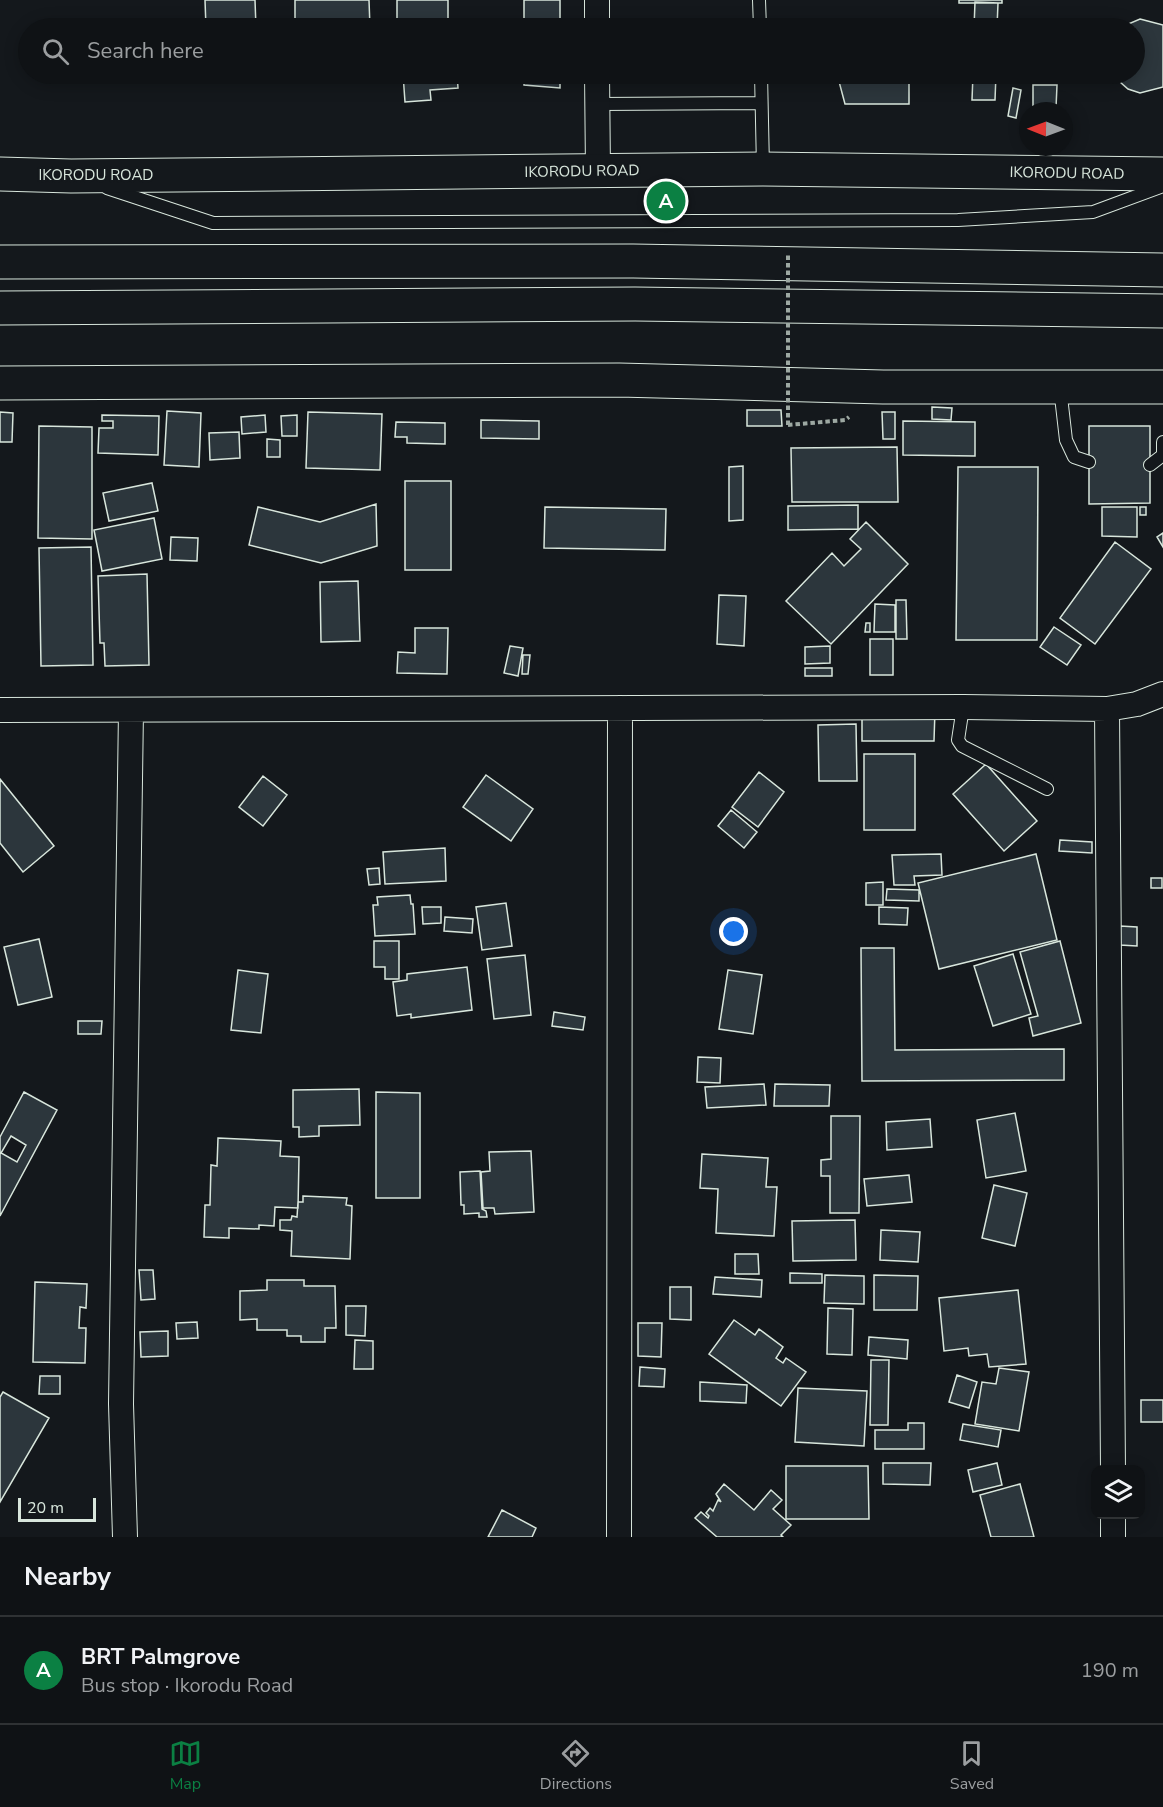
<!DOCTYPE html>
<meta charset="utf-8">
<style>
body{margin:0;font-family:"Nunito Sans",sans-serif;background:#181b1e;color:#f1f3f6}
.controls{position:absolute;right:18px;bottom:18px;display:grid;overflow:hidden;border-radius:12px;box-shadow:0 3px 15px #0003}
.controls button{width:54px;height:54px;display:grid;place-items:center;padding:0;border:0;border-bottom:2px solid #2f3234;background:#0f1215;color:#f1f3f6;font:30px sans-serif}
.compass{position:absolute;left:1019px;top:102px;width:54px;height:54px;border-radius:50%;background:#0f1215;box-shadow:0 3px 15px #0003;rotate:271deg}
.scale{position:absolute;left:18px;bottom:15px;width:78px;box-sizing:border-box;padding-left:6px;border:3px solid #d8e6dc;border-top:0;font-size:16px;line-height:21px;white-space:nowrap;color:#d8e6dc;-webkit-text-stroke:4px #14181c;paint-order:stroke}
.you{position:absolute;left:734px;top:932px;width:21px;height:21px;margin:-15px;border:4px solid #fff;border-radius:50%;background:#1a73e8;box-shadow:0 0 0 9px #1a73e833}
.badge{display:grid;place-items:center;width:39px;height:39px;border-radius:50%;background:#0b8043;color:#fff;font-size:20px;font-weight:700}
.pin{position:absolute;translate:-50% -50%;border:3px solid #fff;box-shadow:0 2px 6px #0006}
.list{margin:0;padding:0;list-style:none}
h2{display:flex;justify-content:space-between;align-items:center;height:78px;margin:0;padding:0 24px;font-size:26px}
h2 small{font-size:20px;font-weight:400;color:#9b9ea0}
.list li{display:grid;grid-template-columns:39px 1fr auto;gap:18px;align-items:center;box-sizing:border-box;height:108px;padding:0 24px;border-top:2px solid #2f3234}
.list b{display:block;font-size:22px;white-space:nowrap}
.list p{margin:0;font-size:20px;white-space:nowrap;color:#9b9ea0}
.list em{font-size:20px;font-style:normal;color:#9b9ea0}
.icon{flex:none;width:33px;height:33px;fill:none;stroke:currentColor;stroke-width:2;stroke-linecap:round;stroke-linejoin:round}
.map{position:relative;flex:none;width:1163px;height:1537px;overflow:hidden}
.search{position:absolute;background:#0f1215;box-shadow:0 3px 15px #0003;left:18px;right:18px;top:18px;height:66px;display:flex;align-items:center;gap:15px;box-sizing:border-box;padding:0 21px;border-radius:33px;color:#9b9ea0;font-size:22px}
.sheet{height:186px;background:#0f1215}
nav{display:flex;justify-content:space-around;align-items:center;box-sizing:border-box;height:84px;border-top:2px solid #2f3234;background:#0f1215;font-size:16px;color:#9b9ea0}
nav a{display:grid;justify-items:center;gap:3px}
nav .on{color:#0b8043}
.map>svg:first-child{display:block}
.building{fill:#2c363c;stroke:#d8e6dc;stroke-width:1.5;fill-rule:evenodd}
.lines{fill:none;stroke-linecap:round;stroke-linejoin:round}
.service-casing{stroke:#d8e6dc;stroke-width:14}
.minor-casing{stroke:#d8e6dc;stroke-width:26}
.primary-casing{stroke:#d8e6dc;stroke-width:35}
.motorway-casing{stroke:#d8e6dc;stroke-width:35}
.path{stroke:#9da8a2;stroke-width:4;stroke-dasharray:4.5 3;stroke-linecap:butt}
.service{stroke:#14181c;stroke-width:12}
.minor{stroke:#14181c;stroke-width:24}
.primary{stroke:#14181c;stroke-width:33}
.motorway{stroke:#14181c;stroke-width:33}
.path-bridge{stroke:#9da8a2;stroke-width:4;stroke-dasharray:4.5 3;stroke-linecap:butt}
.labels{text-anchor:middle;dominant-baseline:central;stroke-width:4.5;stroke-linejoin:round;paint-order:stroke}
.street-label{font-size:15px;fill:#d8e6dc;stroke:#14181c}
</style>
<div class="map">
<svg width="1163" height="1537" viewBox="0 0 1163 1537">
<rect width="100%" height="100%" fill="#14181c"/>
<path class="building" d="M205 0H255L256 28H206Z
M295 0H369L370 28H295Z
M397 0H448V21H397Z
M524 0H560V28H524Z
M959 0H1002V3H959Z
M975 2 998 3 997 28H974Z
M1140 19 1163 25V87L1140 93 1128 89 1111 74H1134V28H1119Z
M453 24V28H400Z
M296 74H371V81L296 83Z
M403 74H457L458 88 430 90 431 100 405 102Z
M524 74H560V88L524 85Z
M837 74H909V104H845Z
M973 74H996L995 100H972Z
M1033 85H1057L1056 108 1033 107Z
M1013 88 1021 90 1016 118 1008 116Z
M932 407 952 408 951 420 932 419Z
M747 410H781L782 426H747Z
M167 411 201 413 199 467 164 465Z
M0 412 13 413 12 442H0Z
M308 412 382 414 380 470 306 468Z
M882 412H895V439H883Z
M102 415 159 416 158 455 98 453 99 428H113V421H102Z
M265 415 266 432 242 434 241 417Z
M297 415V436H282L281 416Z
M481 420 539 421V439L481 438Z
M903 421 975 422V456L903 455Z
M396 422 445 423V444L407 443V437H395Z
M39 426 92 427V539L38 538Z
M1089 426H1150V503L1089 504Z
M239 432 240 458 210 460 209 433Z
M267 439 280 440V457H267Z
M897 447 898 502H792L791 448Z
M743 466V520L729 521V467Z
M958 467H1038L1037 640H956Z
M405 481H451V570H405Z
M152 483 158 511 109 521 103 493Z
M376 504 377 546 321 563 249 545 258 507 320 522Z
M858 505V529L788 530V506Z
M545 507 666 509 665 550 544 548Z
M1102 507H1137V537L1102 536Z
M1140 507H1146V515H1140Z
M154 518 162 559 102 571 94 530Z
M866 522 908 564 831 644 786 601 832 553 844 566 861 549 850 539Z
M1163 533V547L1157 537Z
M171 537 198 538 197 561 170 560Z
M1115 542 1151 569 1095 644 1060 618Z
M91 547 93 665 41 666 39 548Z
M147 574 149 665 105 666 104 643H100L98 576Z
M358 581 360 641 321 642 320 582Z
M719 595 746 596 744 646 717 644Z
M896 600H906L907 639H896Z
M875 604 895 605V632H874Z
M866 623H870V632H865Z
M1054 627 1081 645 1067 665 1040 647Z
M415 628H448L447 674 397 673 398 652 415 653Z
M870 639H893V675H870Z
M510 646 523 648 518 676 504 673Z
M830 646V663L805 664V647Z
M523 655H530L528 674H522Z
M805 668H832V676H805Z
M862 710H935L934 741H862Z
M856 724 857 781H819L818 725Z
M864 754H915V830H864Z
M986 764 1037 821 1004 851 953 794Z
M759 772 784 792 758 827 732 807Z
M486 775 533 809 511 841 463 807Z
M263 776 287 795 263 826 239 807Z
M0 779 54 846 23 872 0 843Z
M731 810 757 832 744 848 718 826Z
M1060 840 1092 842V853L1059 851Z
M445 848 446 881 385 884 383 852Z
M941 854 942 875 914 876 915 885H894L892 855Z
M1036 854 1057 940 939 969 918 883Z
M379 868 380 884 369 885 367 869Z
M1151 878H1162V888H1151Z
M883 882V905H866V883Z
M887 889 919 890V901L886 900Z
M410 895 411 904H413L415 934 375 936 373 905H378L377 897Z
M506 903 512 946 482 950 476 907Z
M422 907H441V923L423 924Z
M879 907 908 908 907 925 879 924Z
M445 917 473 919 472 933 444 931Z
M1120 926 1137 927V946L1120 945Z
M39 939 52 997 18 1005 4 947Z
M374 941H399V979H385V967H374Z
M1060 941 1081 1023 1033 1036 1029 1018 1038 1016 1020 952Z
M861 948H894L895 1050 1064 1049V1080L862 1081Z
M1013 954 1031 1014 993 1026 974 966Z
M525 955 531 1015 494 1019 487 959Z
M467 967 472 1010 411 1018V1014L397 1016 393 982 407 980V974Z
M238 970 268 974 261 1033 231 1030Z
M728 970 762 975 753 1034 719 1029Z
M554 1012 585 1017 583 1030 552 1026Z
M78 1021H102L101 1034H78Z
M698 1057 721 1058 720 1083 697 1082Z
M764 1084 766 1105 707 1108 705 1087Z
M775 1084 830 1085 829 1106H774Z
M359 1089 360 1125 319 1126V1136L299 1137V1127H293V1090Z
M24 1092 57 1110 0 1216V1137ZM11 1136 26 1145 17 1162 1 1153Z
M376 1092 420 1093V1198H376Z
M1015 1113 1026 1171 986 1178 977 1120Z
M831 1116H860L859 1213H830V1176H821V1160L831 1159Z
M930 1119 932 1147 887 1150 886 1122Z
M218 1138 281 1141 280 1156 299 1157 298 1208 275 1207 274 1226 259 1225V1229L229 1228V1238L204 1237 205 1205H210L211 1165 217 1166Z
M531 1151 534 1212 495 1214 494 1208H483L481 1172 490 1171 489 1152Z
M702 1154 768 1158 766 1187H777L774 1236 716 1233 718 1189 700 1188Z
M480 1171 482 1209 486 1211 487 1217H479V1213L464 1214V1205H461L460 1172Z
M909 1175 912 1202 867 1206 864 1179Z
M994 1185 1027 1193 1015 1246 982 1238Z
M303 1196 347 1198 346 1205 352 1206 350 1259 291 1256 292 1231 280 1230V1220H291L292 1216 297 1217 298 1202H303Z
M855 1220 856 1260 793 1261 792 1221Z
M881 1230 920 1232 918 1262 880 1260Z
M735 1254H758L759 1274H735Z
M139 1270H153L155 1299 141 1300Z
M790 1273 822 1274V1283H790Z
M825 1275 864 1276V1304L824 1303Z
M874 1275 918 1276 917 1310H874Z
M715 1277 762 1280 761 1297 713 1294Z
M267 1280H304V1286H335L336 1328H325V1342H301V1336H287V1330H257V1319L240 1320V1291L267 1290Z
M35 1282 87 1284 86 1308 80 1307 79 1328H86L85 1363 33 1362Z
M670 1287H691V1320L670 1319Z
M1018 1290 1026 1364 989 1367 987 1354 969 1356 968 1348 944 1351 939 1298Z
M346 1306H366L365 1336 346 1335Z
M828 1308 853 1309 852 1355 827 1354Z
M734 1320 755 1335 759 1329 783 1347 776 1358 783 1363 786 1358 806 1372 781 1406 709 1354Z
M197 1322 198 1338 177 1339 176 1323Z
M638 1323H662L661 1357 638 1356Z
M168 1331V1356L141 1357 140 1332Z
M869 1337 908 1340 907 1359 868 1355Z
M355 1340 373 1341V1369H354Z
M871 1360H889L888 1425H870Z
M640 1367 665 1369 664 1387 639 1386Z
M999 1368 1029 1372 1019 1431 975 1424 982 1382 996 1384Z
M957 1375 977 1382 969 1408 949 1402Z
M40 1376H60V1394H39Z
M700 1382 747 1385 746 1403 700 1401Z
M798 1388 867 1391 864 1446 795 1442Z
M3 1392 49 1418 0 1502V1397Z
M1141 1400H1163V1422H1141Z
M908 1423H924V1449H875V1430H908Z
M963 1424 1001 1430 998 1447 960 1440Z
M883 1463H931L930 1485 883 1484Z
M997 1463 1002 1485 973 1492 968 1470Z
M786 1466H868L869 1519H786Z
M724 1484 754 1510 771 1490 782 1500 773 1509 791 1525 781 1535 783 1537H717L695 1518 701 1512 708 1518 709 1516 706 1513 710 1508 713 1511 718 1500 721 1502 716 1494Z
M1020 1484 1034 1537H991L980 1495Z
M502 1510 536 1528 532 1537H488Z"/>
<g class="lines">
<g class="service-casing">
<path id="service" d="M759 0 760 28
M761 74 763 168
M598 104 761 103
M107 188 213 223 958 220 1093 212 1163 186
M1060 388 1066 440 1074 457 1089 462
M1150 465 1163 455V442
M963 707 958 740 962 746 1047 789"/>
</g>
<g class="minor-casing">
<path id="minor" d="M597 0V28
M597 74 598 171
M1107 709 1137 704 1163 694
M0 710 963 707 1107 709 1113 1470
M1113 1514V1537
M125 1537 121 1404 131 710
M619 1537 620 708"/>
</g>
<g class="primary-casing">
<path id="primary" d="M0 174 71 176 763 169 1163 174
M0 383 619 380 883 387H1163"/>
</g>
<g class="motorway-casing">
<path id="motorway" d="M0 262 633 261 1163 270
M0 308 635 304 1163 311"/>
</g>
<path class="path" d="M788 425 845 420 849 417"/>
<use href="#service" class="service"/>
<use href="#minor" class="minor"/>
<use href="#primary" class="primary"/>
<use href="#motorway" class="motorway"/>
<path class="path-bridge" d="M788 425V253"/>
</g>
<g class="labels">
<g class="street-label">
<text transform="translate(582 171) rotate(-1)">IKORODU ROAD</text>
<text transform="translate(1067 173) rotate(1)">IKORODU ROAD</text>
<text x="96" y="175">IKORODU ROAD</text>
</g>
</g>
</svg>
<div class="controls">
<button><svg class="icon" aria-label="layers" viewBox="0 0 24 24"><path d="M12 4l9 5-9 5-9-5zM3 14l9 5 9-5"/></svg></button>
</div>
<svg class="compass" viewBox="-18 -18 36 36"><path d="M0-13l5 13h-10z" fill="#e53935"/><path d="M0 13l5-13h-10z" fill="#9b9ea0"/></svg>
<div class="scale">20 m</div>
<div class="you"></div>
<div class="pin badge" style="left:666px;top:201px">A</div>
<div class="search"><svg class="icon" aria-label="search" viewBox="0 0 24 24"><circle cx="10" cy="10" r="6"/><path d="M15 15l6 6"/></svg>Search here</div>
</div>
<section class="sheet">
<h2>Nearby<small></small></h2>
<ul class="list">
<li><span class="badge">A</span><div><b>BRT Palmgrove</b><p>Bus stop · Ikorodu Road</p></div><em>190 m</em></li>
</ul>
</section>
<nav>
<a class="on"><svg class="icon" aria-label="map" viewBox="0 0 24 24"><path d="M3 6l6-2 6 2 6-2v14l-6 2-6-2-6 2zM9 4v14M15 6v14"/></svg>Map</a>
<a><svg class="icon" aria-label="directions" viewBox="0 0 24 24"><path d="M12 3l9 9-9 9-9-9zM9 14v-3h6M13 9l2 2-2 2"/></svg>Directions</a>
<a><svg class="icon" aria-label="saved" viewBox="0 0 24 24"><path d="M7 4h10v16l-5-4-5 4z"/></svg>Saved</a>
</nav>
